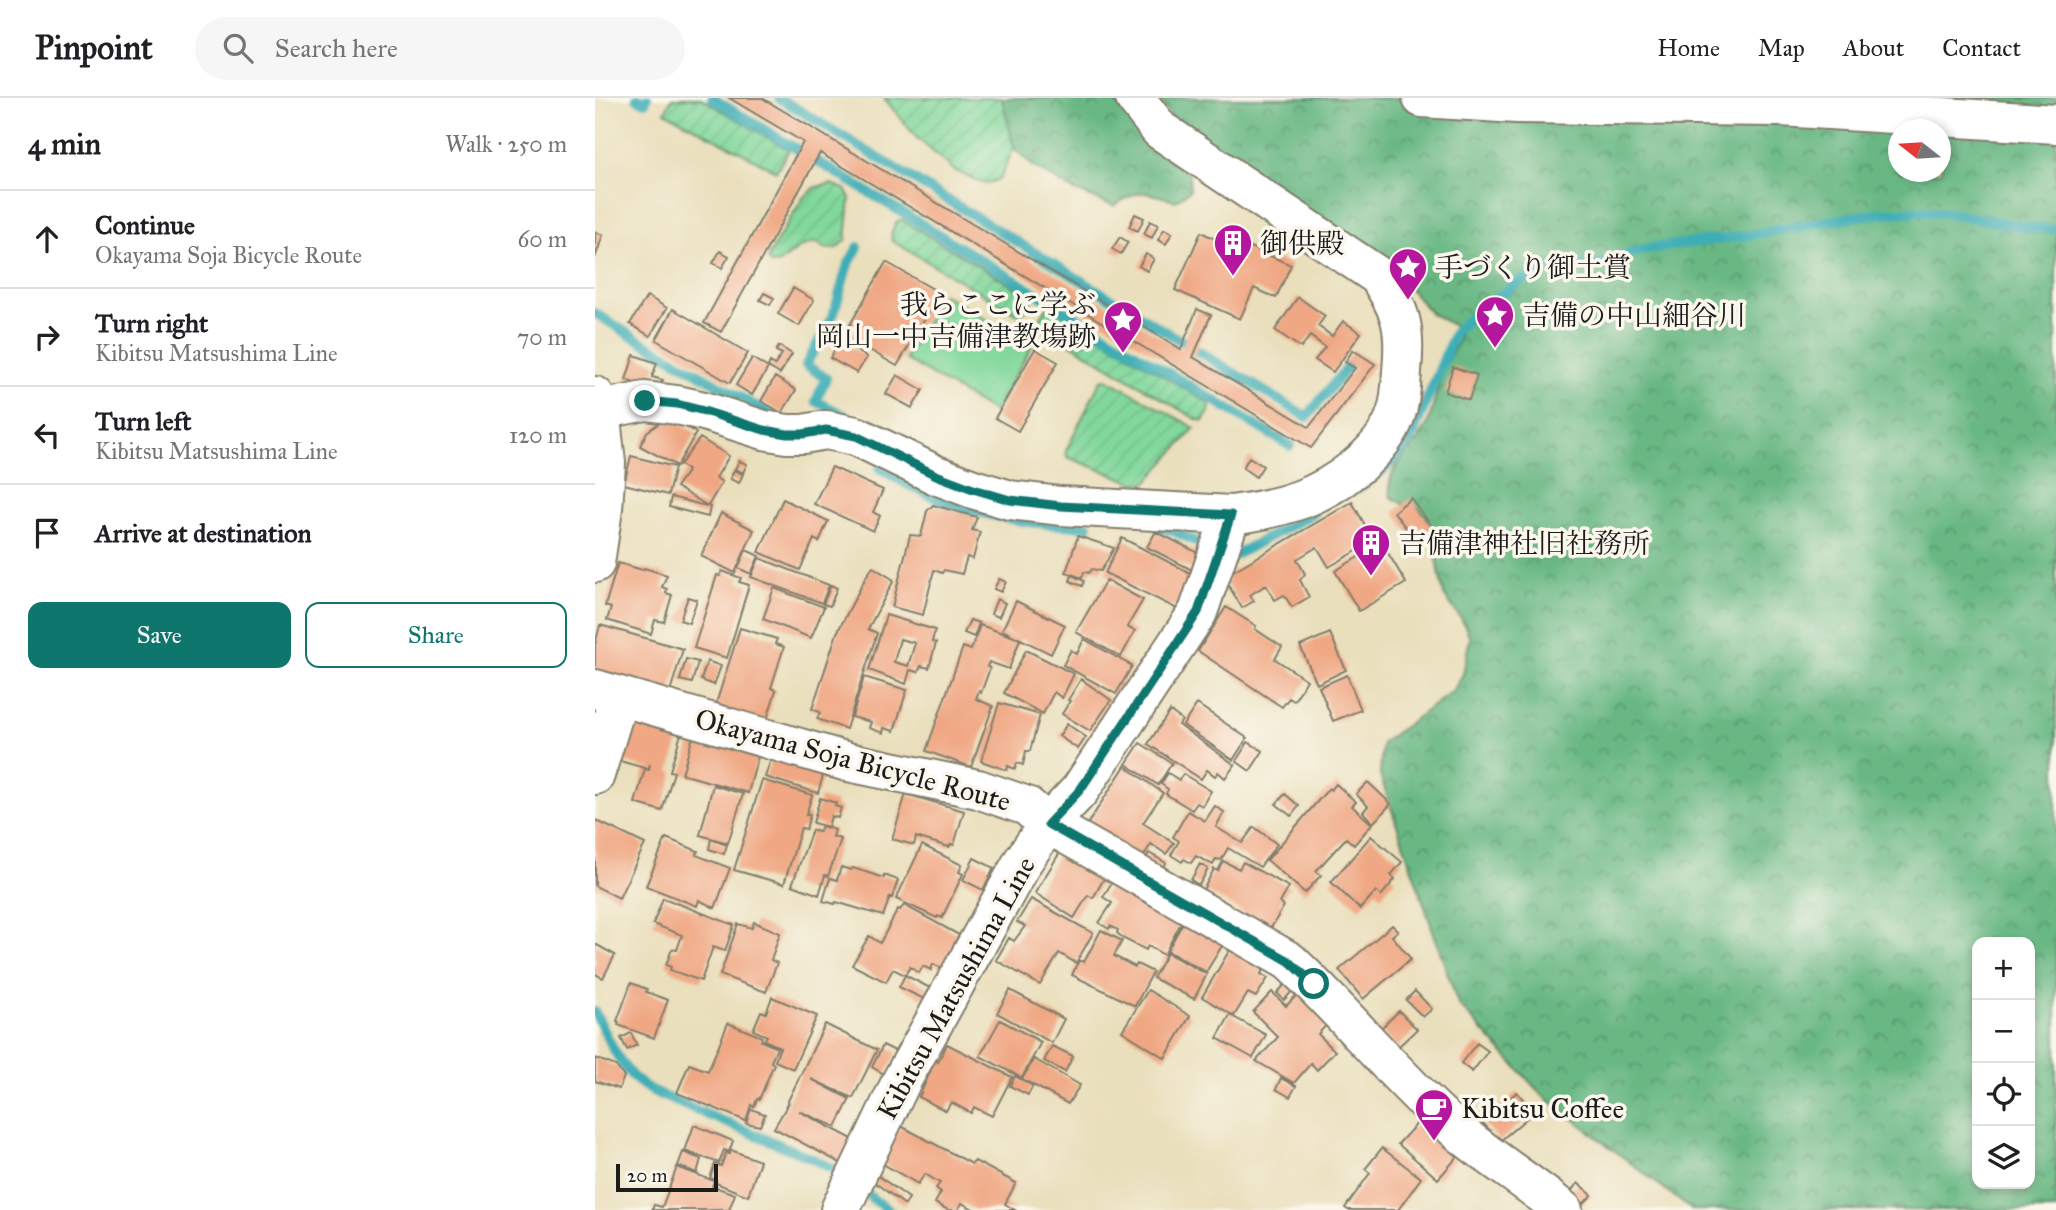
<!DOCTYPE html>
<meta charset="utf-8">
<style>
body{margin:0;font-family:"IM FELL Great Primer","Noto Serif JP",serif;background:#f6f6f6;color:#202124}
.controls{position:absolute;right:21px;bottom:21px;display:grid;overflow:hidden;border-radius:14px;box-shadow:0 4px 10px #0003}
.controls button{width:63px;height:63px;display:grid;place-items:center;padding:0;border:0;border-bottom:2px solid #e0e0e0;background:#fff;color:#202124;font:35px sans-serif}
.compass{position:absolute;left:1293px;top:21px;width:63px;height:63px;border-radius:50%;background:#fff;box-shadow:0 4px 10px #0003;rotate:287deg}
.scale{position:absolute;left:21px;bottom:18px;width:102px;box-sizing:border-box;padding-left:7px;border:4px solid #1c1c1c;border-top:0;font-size:19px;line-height:24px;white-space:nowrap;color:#1c1c1c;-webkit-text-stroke:5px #fbf7ec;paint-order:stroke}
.stop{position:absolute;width:21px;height:21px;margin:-16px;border:5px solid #0f766e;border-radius:50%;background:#fff}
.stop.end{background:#0f766e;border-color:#fff;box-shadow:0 2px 7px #0008}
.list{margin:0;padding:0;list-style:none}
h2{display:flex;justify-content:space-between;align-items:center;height:91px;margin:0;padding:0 28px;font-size:30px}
h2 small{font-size:23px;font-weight:400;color:#757577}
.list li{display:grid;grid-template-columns:46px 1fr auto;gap:21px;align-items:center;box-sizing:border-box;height:98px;padding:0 28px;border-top:2px solid #e0e0e0}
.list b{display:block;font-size:26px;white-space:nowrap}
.list p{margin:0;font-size:23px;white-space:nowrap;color:#757577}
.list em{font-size:23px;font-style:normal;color:#757577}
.actions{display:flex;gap:14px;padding:21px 28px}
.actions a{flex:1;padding:16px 0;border:2px solid #0f766e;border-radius:14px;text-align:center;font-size:24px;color:#0f766e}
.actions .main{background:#0f766e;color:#fff}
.icon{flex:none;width:38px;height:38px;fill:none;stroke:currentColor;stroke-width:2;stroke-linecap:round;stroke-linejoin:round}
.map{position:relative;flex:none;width:1461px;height:1112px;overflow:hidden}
header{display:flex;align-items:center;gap:42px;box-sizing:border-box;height:98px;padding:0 35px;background:#fff;border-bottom:2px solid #e0e0e0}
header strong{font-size:33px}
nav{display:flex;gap:38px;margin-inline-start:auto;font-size:24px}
.search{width:490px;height:63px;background:#f6f6f6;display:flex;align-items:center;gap:18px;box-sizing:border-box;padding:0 24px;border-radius:38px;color:#757577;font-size:26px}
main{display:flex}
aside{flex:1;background:#fff}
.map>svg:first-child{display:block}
.forest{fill:url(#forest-crowns);stroke:#426a50;stroke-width:2;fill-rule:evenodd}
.park{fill:#82d89c;stroke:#4f7a5c;stroke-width:2}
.garden{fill:url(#garden-furrows);stroke:#4f7a5c;stroke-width:2}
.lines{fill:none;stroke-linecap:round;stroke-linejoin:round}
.stream{stroke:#3cadb6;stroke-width:10}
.building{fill:#f0a884;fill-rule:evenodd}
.street-casing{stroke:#837e6c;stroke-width:42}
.secondary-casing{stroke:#837e6c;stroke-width:42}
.street{stroke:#fff;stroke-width:38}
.secondary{stroke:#fff;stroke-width:38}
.route{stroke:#0f766e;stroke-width:9}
.labels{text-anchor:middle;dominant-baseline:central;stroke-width:7;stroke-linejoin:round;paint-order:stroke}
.poi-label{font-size:28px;fill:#1c1c1c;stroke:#fbf7ec;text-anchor:start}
.street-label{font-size:28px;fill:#1c1c1c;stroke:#fbf7ec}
</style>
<header>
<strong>Pinpoint</strong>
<div class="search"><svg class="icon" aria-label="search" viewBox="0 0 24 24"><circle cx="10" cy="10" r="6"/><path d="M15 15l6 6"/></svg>Search here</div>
<nav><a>Home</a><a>Map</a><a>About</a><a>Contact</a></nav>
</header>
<main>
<aside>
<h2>4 min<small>Walk · 250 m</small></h2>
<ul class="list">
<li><svg class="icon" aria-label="ahead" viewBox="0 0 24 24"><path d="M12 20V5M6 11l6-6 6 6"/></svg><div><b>Continue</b><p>Okayama Soja Bicycle Route</p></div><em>60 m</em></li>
<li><svg class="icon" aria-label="right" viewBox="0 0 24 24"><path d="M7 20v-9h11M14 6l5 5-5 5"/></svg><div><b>Turn right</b><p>Kibitsu Matsushima Line</p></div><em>70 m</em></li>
<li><svg class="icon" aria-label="left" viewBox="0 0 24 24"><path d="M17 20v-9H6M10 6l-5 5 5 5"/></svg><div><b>Turn left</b><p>Kibitsu Matsushima Line</p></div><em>120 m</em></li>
<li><svg class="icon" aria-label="arrive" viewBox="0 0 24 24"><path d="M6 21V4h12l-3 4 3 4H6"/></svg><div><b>Arrive at destination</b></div></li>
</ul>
<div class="actions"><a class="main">Save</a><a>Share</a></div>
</aside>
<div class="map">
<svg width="1461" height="1112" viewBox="0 0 1461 1112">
<defs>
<pattern id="forest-crowns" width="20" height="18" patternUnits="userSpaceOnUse" patternTransform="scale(1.75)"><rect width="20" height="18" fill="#69b884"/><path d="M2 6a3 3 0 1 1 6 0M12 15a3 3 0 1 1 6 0" fill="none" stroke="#56956b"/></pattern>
<pattern id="garden-furrows" width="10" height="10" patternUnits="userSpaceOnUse" patternTransform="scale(1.75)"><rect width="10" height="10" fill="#82d89c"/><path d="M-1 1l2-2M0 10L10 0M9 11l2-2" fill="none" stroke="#70b986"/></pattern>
</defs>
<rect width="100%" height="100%" fill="#fbf7ec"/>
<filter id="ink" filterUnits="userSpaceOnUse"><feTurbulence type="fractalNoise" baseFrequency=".0143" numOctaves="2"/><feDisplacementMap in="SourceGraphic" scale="14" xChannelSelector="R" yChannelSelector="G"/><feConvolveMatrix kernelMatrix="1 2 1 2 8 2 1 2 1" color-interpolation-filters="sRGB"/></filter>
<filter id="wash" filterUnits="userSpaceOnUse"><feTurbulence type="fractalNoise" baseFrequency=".00686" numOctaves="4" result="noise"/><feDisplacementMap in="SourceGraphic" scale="28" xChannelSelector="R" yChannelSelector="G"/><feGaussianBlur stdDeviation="1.57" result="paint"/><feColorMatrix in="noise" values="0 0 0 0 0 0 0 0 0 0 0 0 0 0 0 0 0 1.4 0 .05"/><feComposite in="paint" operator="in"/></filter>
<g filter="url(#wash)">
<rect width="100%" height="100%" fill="#eadfbc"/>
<path class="forest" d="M407 0H516L541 24 567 56 594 75 595 92 581 103C550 94 546 89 519 108L478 92 438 68 419 50Z
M561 0H1461V1112H1097L947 997 863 906 785 677 787 645 858 593 868 576 875 539 867 522 849 497 832 419 824 410 808 406 796 399C788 368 818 355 831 329 840 309 842 286 851 266 856 253 866 245 865 231L835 215 799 171 587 30ZM1304 32H1346V74H1304ZM1382 844H1435V1086H1382Z"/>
<path class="park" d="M348 196 437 248 399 314 310 261Z"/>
<path class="garden" d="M77 0H106L194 52 181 73 70 14Z
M289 0H407L419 50 405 81 390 86 360 73 322 40Z
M236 86 250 91 255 100 251 142 240 151 229 150 221 144 207 148 184 165 176 166 173 162 174 156 208 100 221 89Z
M307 122 434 198 436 205 429 214 424 217 297 143 296 135 302 123Z
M455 209 615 306 614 314 608 323 601 321 446 228 444 223 450 211Z
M512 281 600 330 551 385 542 386 472 359 471 353 506 282Z"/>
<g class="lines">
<path class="stream" d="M42 0 50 4 52 0
M117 0 695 348
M184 0 712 319 754 267
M0 215 35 237 177 317
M255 320 221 303 231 280 211 267 239 215 252 169 263 149
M285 371C298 377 310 386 323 392 377 417 434 428 493 428
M763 390C789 374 802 361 818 336L860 234 882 213 927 182 947 173 1012 164 1048 151 1149 138 1250 120 1287 115 1326 113 1353 115 1429 129 1461 131
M565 430 576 432 611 448
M638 458 719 415
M0 914C11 935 21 961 37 978 45 986 55 992 65 997L214 1059 246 1075
M265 1089 278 1101 294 1112"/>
</g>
<g id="blocks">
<path class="building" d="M134 0H167L586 251 602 211 616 217 598 259 714 329 760 270 750 264 758 252 780 266 716 350 225 55 126 234 109 225 208 44Z
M540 116 549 120 543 133 534 129Z
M555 123 563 127 557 140 549 136Z
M569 131 577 135 571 146 563 142Z
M0 134 8 137 0 160Z
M606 134 620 141 623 135 696 167 681 200 659 190 645 221 580 192Z
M525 139 533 144 526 156 517 151Z
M125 153 134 158 127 170 118 165Z
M551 156 559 161 552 173 544 168Z
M291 164 345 195 302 268 249 237Z
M198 190 219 202 204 228 183 216Z
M169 195 179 200 175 207 165 202Z
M52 198 72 210 55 238 35 226Z
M703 199 730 218 723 228 737 238 748 223 766 235 738 274 720 262 730 249 715 238 706 250 680 232Z
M78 211 153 255 135 285 61 242Z
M245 243 272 259 262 275 235 260Z
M184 248 197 256 185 276 173 269 175 264 180 267 187 256 181 253Z
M440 251 463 264 423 333 400 320Z
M39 257 62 265 57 279 68 282 64 294 31 282Z
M157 260 173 270 157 297 141 287Z
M858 269 882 277 874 302 850 294Z
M302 277 328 292 317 310 291 296Z
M180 279 201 292 187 315 166 303Z
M68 322 76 326 79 322 101 335 82 368 45 348 52 334Z
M105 340 134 358 121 380 127 384 113 408 81 389 93 372 85 367Z
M36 358 80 369 73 397 29 386Z
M654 359 668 368 661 379 648 370Z
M144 363 152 366 148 375 140 371Z
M237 369 288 392 278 414 285 418 278 433 219 406Z
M139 372 148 376 144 385 135 381Z
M76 399 115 409 113 419 74 409Z
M816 400 842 436 825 449 799 414Z
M188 401 233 423 224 444 219 441 205 472 164 454Z
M757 404 779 443 734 469 722 449 702 461 710 476 705 482 714 499 697 509 689 497 680 502 671 487 655 497 659 503 647 510 632 485 633 476Z
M338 407 382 419 377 432 385 434 378 461 372 459 367 476 349 472 347 475 339 472 328 517 297 509 315 437 326 438 332 413Z
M126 415 159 432 140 475 106 458Z
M560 435H564L609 458 601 474 552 449Z
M483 438 519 450 506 473 497 471 494 475 489 474 487 480 471 474Z
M527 440 601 478 584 512 510 475Z
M787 445 811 485 764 513 740 473Z
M151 452 164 458 156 476 143 470Z
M164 460 234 487 227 505 156 479Z
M23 465 48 472 49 470 72 477 67 489 72 491 71 495 77 497 69 524 60 522 56 536 12 522 16 510 10 508Z
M278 469 299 482 273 531 282 535 251 631 222 621 225 614 217 611 242 535 272 477Z
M127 473 146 480 144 484 154 487 132 560 99 550 122 477 125 478Z
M477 477 489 483 487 488 475 483Z
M404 481 411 484 406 494 399 491Z
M511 482 548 502 532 529 540 533 526 559 481 534Z
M236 487 242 490 235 508 228 506Z
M179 490 229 509 216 540 168 521Z
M93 499 102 502 94 525 85 522Z
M402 501 410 505 404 519 396 516Z
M421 503 470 527 456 556 407 532Z
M631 509 661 528 660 531 687 549 680 561 712 582 699 603 694 600 687 609 603 553Z
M291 517 340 532 337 544 341 545 334 570 326 568 323 574 315 572 311 586 274 572ZM305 541 320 545 313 568 299 564Z
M375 522 384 525 379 539 369 535Z
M5 527 88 551 74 597 0 577V547Z
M385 527 425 541 414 571 394 564 392 569 395 570 386 595 384 593 381 601 398 608 376 669 331 653 368 549 376 552Z
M145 530 182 541 180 546 189 549 176 590 181 592 170 628 119 612Z
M735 535 751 572 722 586 705 548Z
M489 541 537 568 521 596 468 567 476 552 482 556Z
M431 552 479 576 467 600 459 594 448 616 409 595Z
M91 561 103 564 97 585 85 582Z
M112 563 126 568 119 587 106 582Z
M752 577 766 612 738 623 724 589Z
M269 579 312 592 299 633 289 630 288 635 274 630 276 624 257 619Z
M486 581 516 602 495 633 467 616 475 603 473 602Z
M404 605 445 617 435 653H431L428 667 422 665 420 671 413 668 412 672 386 663Z
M602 606 652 640 638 662 588 627Z
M34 613 88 629 75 673 79 674 67 713 40 705 50 671 54 672 55 666 53 671 25 663 26 657 22 656Z
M575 613 587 622 584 627 640 667 630 680 623 674 620 678 612 672 606 681 553 646Z
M472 626 491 639 483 651 464 638Z
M99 635 164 655 153 695 87 676Z
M653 644 668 653 655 673 641 663Z
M545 645 577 665 563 687 531 666Z
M177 658 229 674 223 695 170 679Z
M530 668 568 695 548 725 579 745 571 756 556 746 547 761 490 730Z
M573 675 584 682 588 676 616 693 607 708 602 705 597 712 571 696 573 691 566 686Z
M167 682 217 697 211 717H215L211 731 206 730 189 786 139 772Z
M773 684 796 706 778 725 768 714 773 708 761 696Z
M741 686 761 704 757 708 777 726 759 747 751 740 721 773 726 777 710 795 672 762 734 690 736 692Z
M118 687 148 696 133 745 105 737Z
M311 696 369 713 359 747 356 746 354 749 321 739 319 747 297 741Z
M690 696 704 708 696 718 681 706Z
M225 700 241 705 240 708 246 710 243 720 236 718 233 729 218 725Z
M620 708 629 714 621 729 647 745 659 729 682 746 665 769 633 750 626 762 621 761 618 767 601 758 596 765 589 761 587 764 576 757 584 743 578 739 593 713 610 723Z
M0 722 50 746 24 800 0 788Z
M227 728 240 732 238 739 246 741 233 778 230 777 224 797 197 787 217 732 224 734Z
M776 738 807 764 796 777 800 781 786 798 781 793 765 811 736 784Z
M71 740 103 753 101 757 135 770 120 810 104 802 102 808 51 788Z
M116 741 132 747 129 756 114 751Z
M327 747 367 767 364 774 368 776 347 820 343 818 342 820 301 801Z
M467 751 511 777 498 800 493 797 479 820 440 795Z
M554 755 571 765 566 775 549 764Z
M379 760 399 770 388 792 368 782Z
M628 763 644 771 648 764 694 789 685 805 689 808 676 830 608 792 619 771 623 773Z
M605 766 613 771 604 787 596 782Z
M246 769 256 772 258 770 289 780V777L303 782 297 800 295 799 288 818 241 804 240 806 228 803 235 780 242 782Z
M520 779 589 819 569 857 553 848 551 852 529 841 522 835 523 832 515 828 514 831 504 825 517 805 508 799Z
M68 800 139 827 130 853 118 849 106 883 75 872 76 869 71 867 77 851 82 852 87 837 58 826Z
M436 801 498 835 481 865 464 855 445 887 401 862 414 840 419 843 430 828 422 824Z
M309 807 364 837 347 870 338 866 336 872 328 868 324 875 315 869 310 877 298 871 291 884 257 867 274 838 285 845 303 811 305 812Z
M590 821 630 843 611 874 572 853Z
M159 824 185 835 176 862 182 865 171 894 125 877 143 826 157 830Z
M797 827 803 833 797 838 816 861 768 901 744 872Z
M506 832 527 843 519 858 540 869 542 866 558 874 540 908 477 877 484 862 489 864Z
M0 846 20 857 8 880 0 876Z
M637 848 671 866 666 876 673 880 661 899 653 895 639 918 607 899Z
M572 855 612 876 599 901 558 880Z
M310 877 335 890 329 901 304 889Z
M694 882 701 889 689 902 682 895Z
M36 885 52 891 51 894 73 902 59 940 23 927 24 924 22 923Z
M415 892 469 921 457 945 402 915Z
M553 892 595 918 570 960 527 933Z
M820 893 837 911 828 919 811 902Z
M677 894 691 908 705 894 735 923 723 936 740 953 722 972 716 965 699 985 661 963 683 939 658 914Z
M177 899 222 918 198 971 180 963 185 949 169 942 172 938 158 932 166 913 171 915Z
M804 913 822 931 802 950 784 932Z
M635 917 671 937 658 960 622 940Z
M405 922 446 944 427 980 385 958Z
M133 925 167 939 166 943 182 950 176 964 179 966 164 1002 162 1001 159 1009 156 1007 151 1023 82 995 94 966 113 973Z
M230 926 282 952 258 1000 216 981 255 1001 241 1029 204 1013 261 1043 249 1067 179 1030 193 1006 191 1007Z
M36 935 42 947 32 952 26 940Z
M882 945 893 953 877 974 866 965Z
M352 946 417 979 397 1018 379 1009 376 1015 356 1004 351 1013 324 999 340 962 343 964Z
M288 947 302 954 291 977 277 969Z
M457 948 478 958 470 974 449 963Z
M0 960 21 968 29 979 24 991 0 983Z
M439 961 485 987 473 1006 427 981Z
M420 978 438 988 433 997 415 988Z
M686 980 701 988 695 999 681 991Z
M922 994 939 1014 905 1043 887 1024Z
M156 1011 170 1016 165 1028 151 1025Z
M826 1021 865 1056 843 1081 803 1046Z
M99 1027 138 1043 134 1054 129 1052 124 1065 90 1053Z
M306 1028 377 1066 380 1063 421 1085 410 1106 420 1112H380L367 1105 363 1112H353L340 1105 346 1094 341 1090 345 1085 330 1076 323 1086 288 1066 297 1048 295 1047Z
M787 1050 826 1080 803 1112H753L750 1110 775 1075 770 1071Z
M136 1052 165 1063 153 1098 121 1085V1082L115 1080 120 1066 126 1068 131 1055 135 1056Z
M88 1054 106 1061 102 1075 83 1068Z
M82 1069 119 1083 117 1088 140 1096 134 1112H57L59 1107 67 1109Z
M278 1074 314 1100 310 1107 274 1080Z
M983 1085 997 1097 988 1106 975 1094Z"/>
</g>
</g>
<g filter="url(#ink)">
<use href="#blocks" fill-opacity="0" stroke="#837e6c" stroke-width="2"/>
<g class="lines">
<g class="street-casing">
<path id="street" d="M540 0 565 32 783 178C807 214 811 230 807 273 806 288 806 302 801 316 789 354 741 389 704 402 682 410 659 414 636 417
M827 0 922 6 1186 9 1461 26
M0 465 8 411 11 365 5 312
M0 677 24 599"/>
</g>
<g class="secondary-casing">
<path id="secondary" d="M0 298 5 312 50 303 82 307 109 313 169 332 192 336H208L231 332 261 338 341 377 378 391 415 402 466 408 636 417 603 514 485 692 453 726 428 763 307 982 245 1112
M0 591 253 664 383 691 432 708 453 726 694 863C748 913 794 971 849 1021 886 1055 929 1080 968 1112"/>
</g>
<use href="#street" class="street"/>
<use href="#secondary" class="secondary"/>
</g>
</g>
<g class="lines" filter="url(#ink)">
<path class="route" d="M50 303 82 306 109 313 169 332 192 336H208L231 332 261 338 341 377 378 391 415 402 466 408 636 417 603 514 485 692 453 726 694 863 719 886"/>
</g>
<defs>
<g id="building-pin" transform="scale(2.0125)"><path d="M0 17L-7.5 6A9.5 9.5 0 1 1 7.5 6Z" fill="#b5179e" stroke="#fbf7ec"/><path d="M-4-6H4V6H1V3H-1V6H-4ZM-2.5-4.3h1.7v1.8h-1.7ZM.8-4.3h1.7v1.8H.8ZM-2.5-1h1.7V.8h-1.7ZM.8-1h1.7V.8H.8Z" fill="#fff"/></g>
<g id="sight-pin" transform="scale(2.0125)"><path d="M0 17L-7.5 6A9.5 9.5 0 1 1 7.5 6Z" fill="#b5179e" stroke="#fbf7ec"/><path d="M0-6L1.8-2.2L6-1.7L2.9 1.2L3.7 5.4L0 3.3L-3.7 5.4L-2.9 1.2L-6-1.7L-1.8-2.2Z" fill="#fff"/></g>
<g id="cafe-pin" transform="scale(2.0125)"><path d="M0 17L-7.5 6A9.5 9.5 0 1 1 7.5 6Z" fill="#b5179e" stroke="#fbf7ec"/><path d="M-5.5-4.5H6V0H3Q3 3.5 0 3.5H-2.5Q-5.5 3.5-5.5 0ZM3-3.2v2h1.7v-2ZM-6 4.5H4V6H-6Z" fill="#fff"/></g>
</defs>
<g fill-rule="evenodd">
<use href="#building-pin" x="638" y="145"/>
<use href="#sight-pin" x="813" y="169"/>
<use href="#sight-pin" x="900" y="217"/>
<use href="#sight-pin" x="528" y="222"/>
<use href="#building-pin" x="776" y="445"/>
<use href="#cafe-pin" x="839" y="1010"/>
</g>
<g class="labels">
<g class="poi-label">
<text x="665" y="145">御供殿</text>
<text x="840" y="169">手づくり御土賞</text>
<text x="501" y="206" text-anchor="end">我らここに学ぶ<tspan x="501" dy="32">岡山一中吉備津教塲跡</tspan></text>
<text x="927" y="217">吉備の中山細谷川</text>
<text x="803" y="445">吉備津神社旧社務所</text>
<text x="866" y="1010">Kibitsu Coffee</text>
</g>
<g class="street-label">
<text transform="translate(258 662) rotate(15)">Okayama Soja Bicycle Route</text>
<text transform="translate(361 890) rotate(-61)">Kibitsu Matsushima Line</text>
</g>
</g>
</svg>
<div class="controls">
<button>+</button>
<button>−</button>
<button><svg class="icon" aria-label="locate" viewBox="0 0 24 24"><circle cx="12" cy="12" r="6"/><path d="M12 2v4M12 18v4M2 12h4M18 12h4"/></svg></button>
<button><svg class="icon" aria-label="layers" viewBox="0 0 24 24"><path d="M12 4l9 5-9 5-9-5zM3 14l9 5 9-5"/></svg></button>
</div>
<svg class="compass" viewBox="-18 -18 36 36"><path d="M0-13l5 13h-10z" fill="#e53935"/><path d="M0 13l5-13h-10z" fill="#757577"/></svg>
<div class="scale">20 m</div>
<div class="stop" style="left:719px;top:886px"></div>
<div class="stop end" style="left:50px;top:303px"></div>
</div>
</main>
